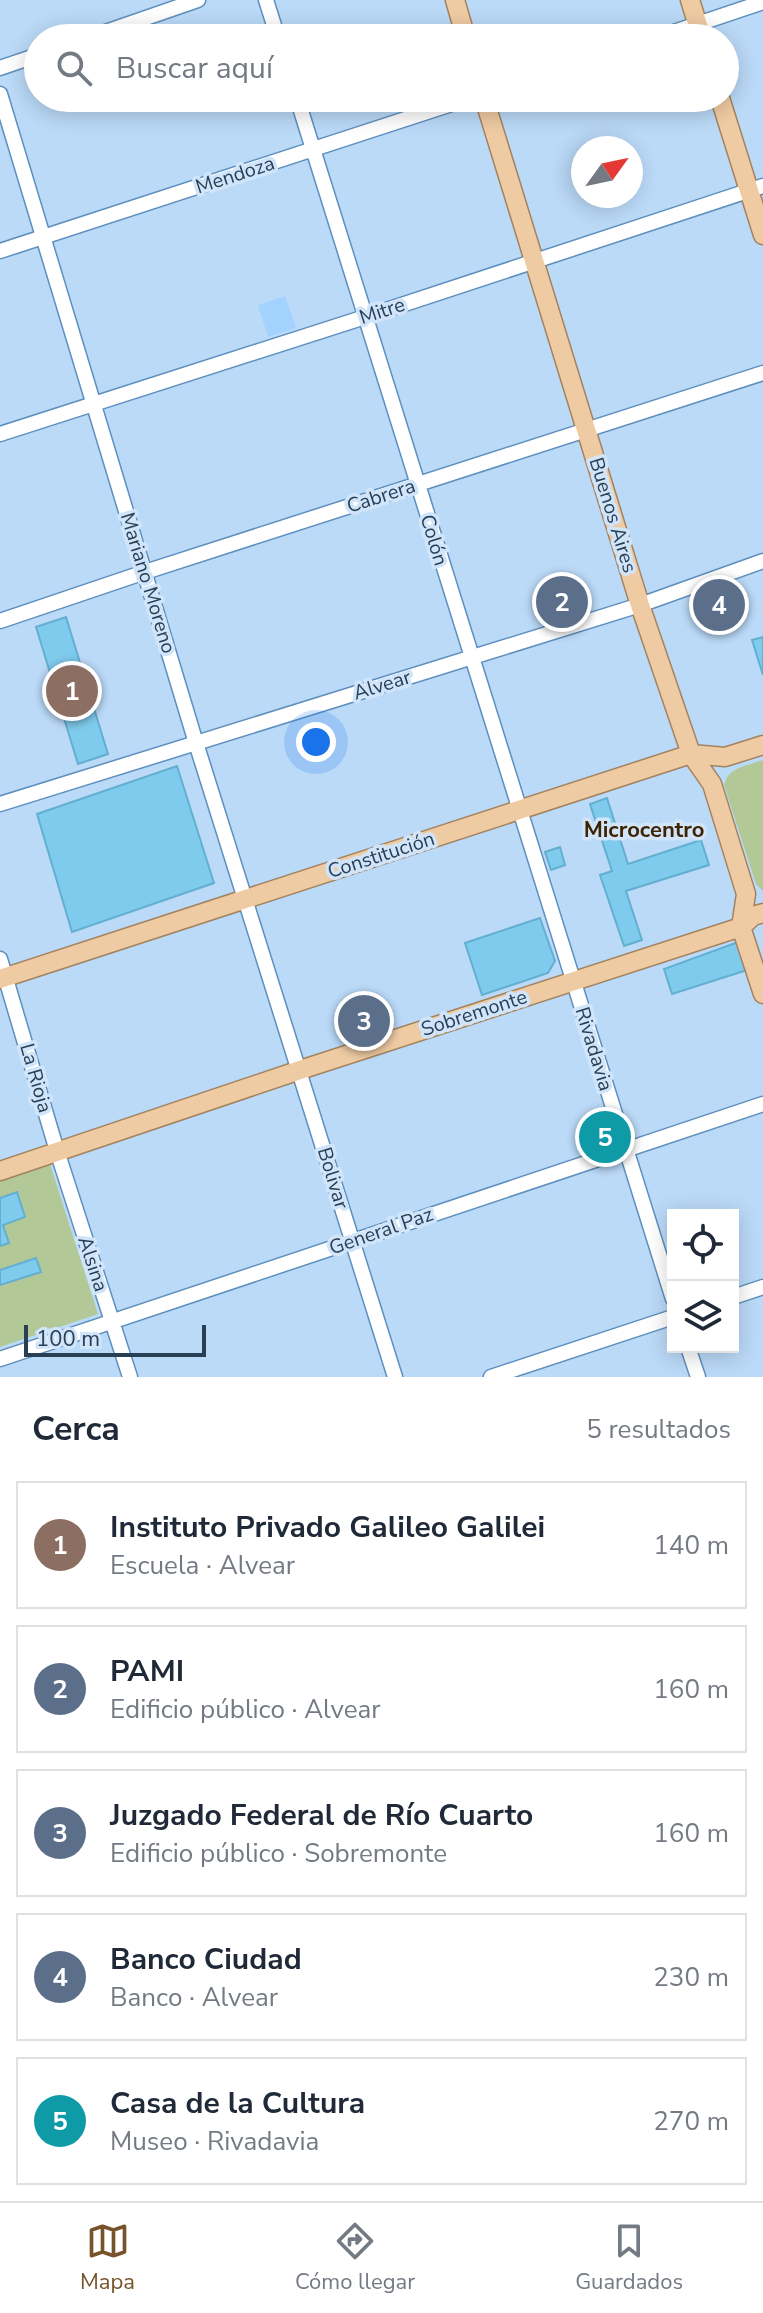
<!DOCTYPE html>
<html lang="es">
<meta charset="utf-8">
<style>
body{margin:0;font-family:"Nunito Sans",sans-serif;background:#f6f6f7;color:#1f2937}
.controls{position:absolute;right:24px;bottom:24px;display:grid;overflow:hidden;border-radius:0px;box-shadow:0 4px 20px #0003}
.controls button{width:72px;height:72px;display:grid;place-items:center;padding:0;border:0;border-bottom:2px solid #e0e1e3;background:#fff;color:#1f2937;font:40px sans-serif}
.compass{position:absolute;left:571px;top:136px;width:72px;height:72px;border-radius:50%;background:#fff;box-shadow:0 4px 20px #0003;rotate:57deg}
.scale{position:absolute;left:24px;bottom:20px;width:182px;box-sizing:border-box;padding-left:8px;border:4px solid #293f53;border-top:0;font-size:22px;line-height:28px;white-space:nowrap;color:#293f53;-webkit-text-stroke:6px #d1e5fa;paint-order:stroke}
.you{position:absolute;left:316px;top:742px;width:28px;height:28px;margin:-20px;border:6px solid #fff;border-radius:50%;background:#1a73e8;box-shadow:0 0 0 12px #1a73e833}
.badge{display:grid;place-items:center;width:52px;height:52px;border-radius:50%;background:#76532b;color:#fff;font-size:26px;font-weight:700}
.pin{position:absolute;translate:-50% -50%;border:4px solid #fff;box-shadow:0 2px 8px #0006}
.list{margin:0;padding:0;list-style:none}
h2{display:flex;justify-content:space-between;align-items:center;height:104px;margin:0;padding:0 32px;font-size:34px}
h2 small{font-size:26px;font-weight:400;color:#747a83}
.list li{display:grid;grid-template-columns:52px 1fr auto;gap:24px;align-items:center;box-sizing:border-box;height:128px;margin:0 16px 16px;padding:0 16px;border:2px solid #e0e1e3;border-radius:0px}
.list b{display:block;font-size:30px;white-space:nowrap}
.list p{margin:0;font-size:26px;white-space:nowrap;color:#747a83}
.list em{font-size:26px;font-style:normal;color:#747a83}
.icon{flex:none;width:44px;height:44px;fill:none;stroke:currentColor;stroke-width:2;stroke-linecap:round;stroke-linejoin:round}
.map{position:relative;flex:none;width:763px;height:1377px;overflow:hidden}
.search{position:absolute;background:#fff;box-shadow:0 4px 20px #0003;left:24px;right:24px;top:24px;height:88px;display:flex;align-items:center;gap:20px;box-sizing:border-box;padding:0 28px;border-radius:44px;color:#747a83;font-size:30px}
.sheet{height:824px;background:#fff}
nav{display:flex;justify-content:space-around;align-items:center;box-sizing:border-box;height:112px;border-top:2px solid #e0e1e3;background:#fff;font-size:22px;color:#747a83}
nav a{display:grid;justify-items:center;gap:4px}
nav .on{color:#76532b}
.map>svg:first-child{display:block}
.built{fill:#a4d2ff}
.green{fill:#b2c997}
.building{fill:#7fcbed;stroke:#63afd0;stroke-width:2}
.lines{fill:none;stroke-linecap:round;stroke-linejoin:round}
.minor-casing{stroke:#5d8fbe;stroke-width:17}
.major-casing{stroke:#a3835f;stroke-width:21}
.minor{stroke:#fff;stroke-width:14}
.major{stroke:#efcba3;stroke-width:18}
.labels{text-anchor:middle;dominant-baseline:central;stroke-width:7;stroke-linejoin:round;paint-order:stroke}
.street-label{font-size:20px;fill:#293f53;stroke:#d1e5fa}
.neighbourhood-label{font-size:22px;font-weight:bold;fill:#3e2403;stroke:#d1e5fa}
</style>
<div class="map">
<svg width="763" height="1377" viewBox="0 0 763 1377">
<rect width="100%" height="100%" fill="#bbdaf8"/>
<path class="built" d="M285 296 296 328 268 337 258 305Z"/>
<path class="green" d="M763 760V891L756 884 724 785C728 767 747 766 763 760Z
M50 1164 98 1314 0 1347V1181Z"/>
<path class="building" d="M66 617 108 754 78 764 36 627Z
M763 637V675L752 640Z
M177 766 214 883 72 932 37 814Z
M607 798 628 864 701 840 709 865 626 891 642 940 624 946 600 875 612 871 590 804Z
M560 847 565 865 551 870 545 852Z
M540 918 555 961 548 973 482 995 465 943Z
M738 942 747 970 672 994 664 969Z
M17 1192 25 1217 3 1225 9 1243 0 1246V1198Z
M36 1258 41 1272 0 1285V1270Z"/>
<g class="lines">
<g class="minor-casing">
<path id="minor" d="M266 0 278 38
M88 38 198 0
M656 38 763 2
M0 68 38 55
M0 94 196 743 395 1377
M297 98 673 1299
M0 251 470 98
M0 434 365 317 763 186
M0 621 145 572 763 373
M0 804 640 605 763 561
M0 959 57 1151 130 1377
M733 1297 763 1287
M688 1347 698 1377
M0 1359 763 1104
M491 1377 673 1317"/>
</g>
<g class="major-casing">
<path id="major" d="M455 0 466 38
M690 0 702 38
M484 98 640 605 691 754 712 784 746 894 741 927 763 994
M720 98 763 235
M0 979 691 754 725 757 763 745
M0 1171 300 1070 741 927 753 916 763 913"/>
</g>
<use href="#minor" class="minor"/>
<use href="#major" class="major"/>
</g>
<g class="labels">
<g class="street-label">
<text transform="translate(235 175) rotate(-18)">Mendoza</text>
<text transform="translate(382 311) rotate(-18)">Mitre</text>
<text transform="translate(381 496) rotate(-18)">Cabrera</text>
<text transform="translate(613 515) rotate(73)">Buenos Aires</text>
<text transform="translate(434 540) rotate(73)">Colón</text>
<text transform="translate(148 583) rotate(73)">Mariano Moreno</text>
<text transform="translate(382 685) rotate(-17)">Alvear</text>
<text transform="translate(381 855) rotate(-18)">Constitución</text>
<text transform="translate(474 1013) rotate(-18)">Sobremonte</text>
<text transform="translate(594 1049) rotate(73)">Rivadavia</text>
<text transform="translate(36 1078) rotate(74)">La Rioja</text>
<text transform="translate(333 1178) rotate(73)">Bolivar</text>
<text transform="translate(381 1231) rotate(-19)">General Paz</text>
<text transform="translate(93 1264) rotate(72)">Alsina</text>
</g>
<g class="neighbourhood-label">
<text x="644" y="830">Microcentro</text>
</g>
</g>
</svg>
<div class="controls">
<button><svg class="icon" aria-label="locate" viewBox="0 0 24 24"><circle cx="12" cy="12" r="6"/><path d="M12 2v4M12 18v4M2 12h4M18 12h4"/></svg></button>
<button><svg class="icon" aria-label="layers" viewBox="0 0 24 24"><path d="M12 4l9 5-9 5-9-5zM3 14l9 5 9-5"/></svg></button>
</div>
<svg class="compass" viewBox="-18 -18 36 36"><path d="M0-13l5 13h-10z" fill="#e53935"/><path d="M0 13l5-13h-10z" fill="#747a83"/></svg>
<div class="scale">100 m</div>
<div class="you"></div>
<div class="pin badge" style="left:72px;top:691px;background:#8d6e63">1</div>
<div class="pin badge" style="left:562px;top:602px;background:#5c6f8a">2</div>
<div class="pin badge" style="left:364px;top:1021px;background:#5c6f8a">3</div>
<div class="pin badge" style="left:719px;top:605px;background:#5c6f8a">4</div>
<div class="pin badge" style="left:605px;top:1137px;background:#0f9aa8">5</div>
<div class="search"><svg class="icon" aria-label="search" viewBox="0 0 24 24"><circle cx="10" cy="10" r="6"/><path d="M15 15l6 6"/></svg>Buscar aquí</div>
</div>
<section class="sheet">
<h2>Cerca<small>5 resultados</small></h2>
<ul class="list">
<li><span class="badge" style="background:#8d6e63">1</span><div><b>Instituto Privado Galileo Galilei</b><p>Escuela · Alvear</p></div><em>140 m</em></li>
<li><span class="badge" style="background:#5c6f8a">2</span><div><b>PAMI</b><p>Edificio público · Alvear</p></div><em>160 m</em></li>
<li><span class="badge" style="background:#5c6f8a">3</span><div><b>Juzgado Federal de Río Cuarto</b><p>Edificio público · Sobremonte</p></div><em>160 m</em></li>
<li><span class="badge" style="background:#5c6f8a">4</span><div><b>Banco Ciudad</b><p>Banco · Alvear</p></div><em>230 m</em></li>
<li><span class="badge" style="background:#0f9aa8">5</span><div><b>Casa de la Cultura</b><p>Museo · Rivadavia</p></div><em>270 m</em></li>
</ul>
</section>
<nav>
<a class="on"><svg class="icon" aria-label="map" viewBox="0 0 24 24"><path d="M3 6l6-2 6 2 6-2v14l-6 2-6-2-6 2zM9 4v14M15 6v14"/></svg>Mapa</a>
<a><svg class="icon" aria-label="directions" viewBox="0 0 24 24"><path d="M12 3l9 9-9 9-9-9zM9 14v-3h6M13 9l2 2-2 2"/></svg>Cómo llegar</a>
<a><svg class="icon" aria-label="saved" viewBox="0 0 24 24"><path d="M7 4h10v16l-5-4-5 4z"/></svg>Guardados</a>
</nav>
